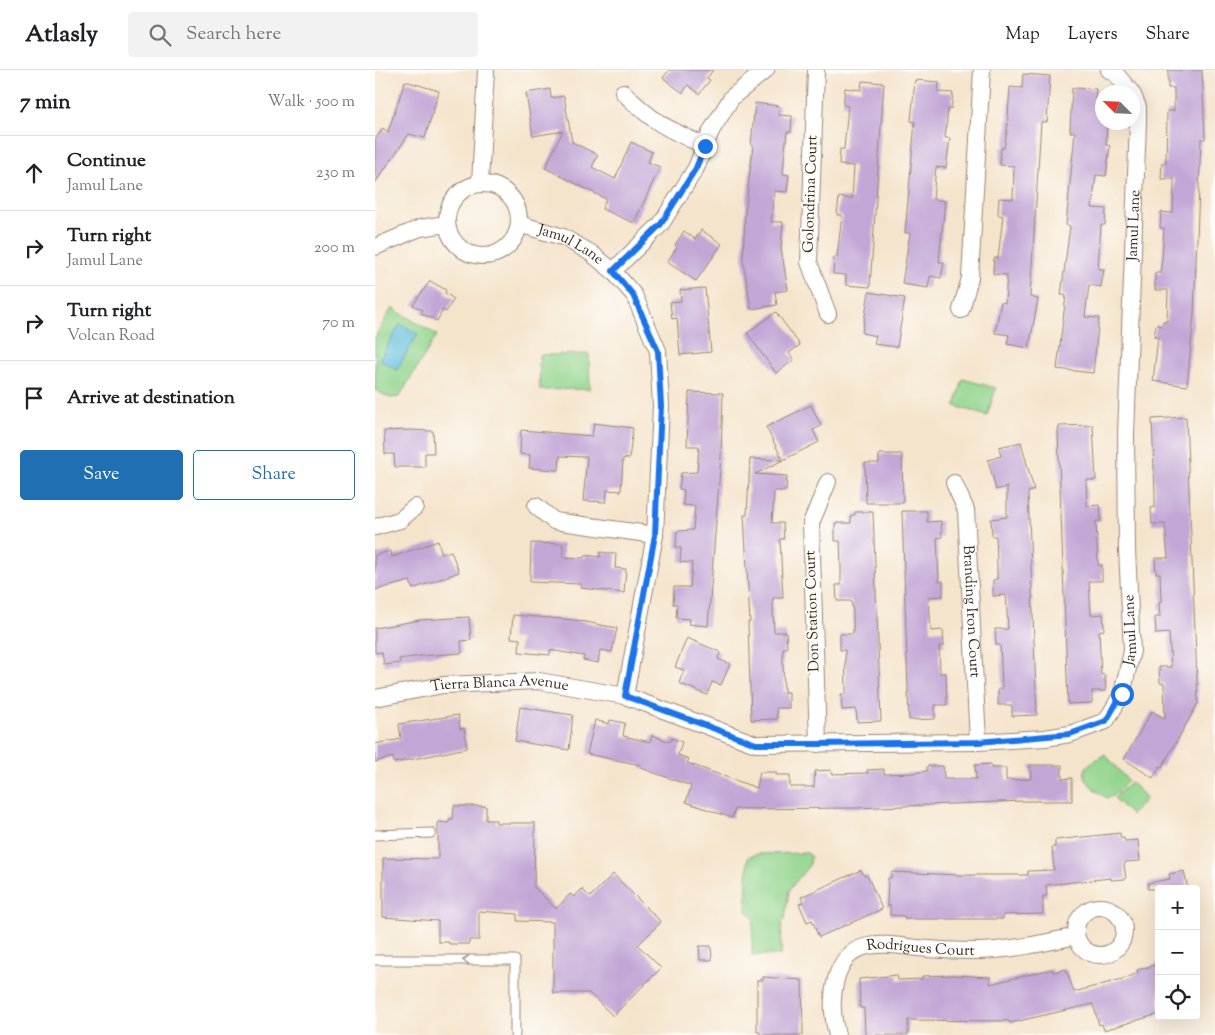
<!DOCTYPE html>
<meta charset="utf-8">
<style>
body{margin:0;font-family:"Sorts Mill Goudy",serif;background:#f2f2f2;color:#202124}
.controls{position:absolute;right:15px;bottom:15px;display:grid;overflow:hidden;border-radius:5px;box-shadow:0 5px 20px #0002}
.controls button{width:45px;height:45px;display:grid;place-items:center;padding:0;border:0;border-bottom:1px solid #e0e0e0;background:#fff;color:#202124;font:25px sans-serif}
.compass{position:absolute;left:720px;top:15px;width:45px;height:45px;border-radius:50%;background:#fff;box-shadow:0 5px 20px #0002;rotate:294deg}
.stop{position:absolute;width:15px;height:15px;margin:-11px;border:4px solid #1a73e8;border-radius:50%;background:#fff}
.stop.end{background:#1a73e8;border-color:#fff;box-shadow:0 1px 5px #0008}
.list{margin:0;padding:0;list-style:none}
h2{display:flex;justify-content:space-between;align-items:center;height:65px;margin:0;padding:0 20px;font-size:21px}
h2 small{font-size:16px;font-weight:400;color:#757577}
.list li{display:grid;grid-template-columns:32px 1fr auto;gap:15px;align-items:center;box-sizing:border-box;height:75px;padding:0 20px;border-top:1px solid #e0e0e0}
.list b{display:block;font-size:19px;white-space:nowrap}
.list p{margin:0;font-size:16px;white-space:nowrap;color:#757577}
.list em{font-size:16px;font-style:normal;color:#757577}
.actions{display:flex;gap:10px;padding:15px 20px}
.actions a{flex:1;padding:11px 0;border:1px solid #1f6fb2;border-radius:5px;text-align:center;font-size:18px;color:#1f6fb2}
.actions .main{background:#1f6fb2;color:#fff}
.icon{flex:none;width:28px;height:28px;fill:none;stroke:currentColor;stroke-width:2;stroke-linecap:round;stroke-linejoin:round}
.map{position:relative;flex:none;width:840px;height:965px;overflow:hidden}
header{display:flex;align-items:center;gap:30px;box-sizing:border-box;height:70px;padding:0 25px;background:#fff;border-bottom:1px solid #e0e0e0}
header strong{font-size:24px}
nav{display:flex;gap:28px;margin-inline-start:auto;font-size:18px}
.search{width:350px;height:45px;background:#f2f2f2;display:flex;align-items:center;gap:12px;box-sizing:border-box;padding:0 18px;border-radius:5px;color:#757577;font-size:19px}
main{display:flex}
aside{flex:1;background:#fff}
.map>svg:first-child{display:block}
.green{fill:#92d48c;stroke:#667f55}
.water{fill:#5fbedd;stroke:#4d747e}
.building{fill:#c2a6d6}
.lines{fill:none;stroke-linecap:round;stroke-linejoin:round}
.lane-casing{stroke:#988775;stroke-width:11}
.street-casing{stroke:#988775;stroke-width:18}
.lane{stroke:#fff;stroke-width:9}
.street{stroke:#fff;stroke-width:16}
.oneway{stroke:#a79f9a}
.route{stroke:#1a73e8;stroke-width:6}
.labels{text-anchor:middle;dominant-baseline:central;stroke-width:4;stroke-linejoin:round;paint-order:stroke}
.street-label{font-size:15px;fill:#3b2a1e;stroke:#fdfcf7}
</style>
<header>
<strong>Atlasly</strong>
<div class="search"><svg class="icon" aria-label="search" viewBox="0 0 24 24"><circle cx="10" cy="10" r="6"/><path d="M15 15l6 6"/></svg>Search here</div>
<nav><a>Map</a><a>Layers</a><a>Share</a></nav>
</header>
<main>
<aside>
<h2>7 min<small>Walk · 500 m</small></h2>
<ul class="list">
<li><svg class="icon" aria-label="ahead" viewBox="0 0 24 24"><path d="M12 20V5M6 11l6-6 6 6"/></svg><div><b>Continue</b><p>Jamul Lane</p></div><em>230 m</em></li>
<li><svg class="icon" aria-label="right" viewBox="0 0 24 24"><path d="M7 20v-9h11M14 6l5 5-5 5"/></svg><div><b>Turn right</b><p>Jamul Lane</p></div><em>200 m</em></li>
<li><svg class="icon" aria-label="right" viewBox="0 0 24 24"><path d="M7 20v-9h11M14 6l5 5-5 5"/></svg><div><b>Turn right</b><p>Volcan Road</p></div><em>70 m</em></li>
<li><svg class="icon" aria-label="arrive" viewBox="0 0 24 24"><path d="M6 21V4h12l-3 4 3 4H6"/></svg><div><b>Arrive at destination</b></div></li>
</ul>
<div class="actions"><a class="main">Save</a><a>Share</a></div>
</aside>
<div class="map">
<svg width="840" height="965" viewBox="0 0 840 965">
<rect width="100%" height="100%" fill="#fdfcf7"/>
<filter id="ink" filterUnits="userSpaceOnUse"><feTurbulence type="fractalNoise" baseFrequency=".02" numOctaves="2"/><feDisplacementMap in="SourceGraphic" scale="10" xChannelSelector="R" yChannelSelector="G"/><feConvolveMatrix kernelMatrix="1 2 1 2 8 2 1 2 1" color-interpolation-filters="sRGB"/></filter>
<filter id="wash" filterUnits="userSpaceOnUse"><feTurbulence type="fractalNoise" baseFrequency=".0096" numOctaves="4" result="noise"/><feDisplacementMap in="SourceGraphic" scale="20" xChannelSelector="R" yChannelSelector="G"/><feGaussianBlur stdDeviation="1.12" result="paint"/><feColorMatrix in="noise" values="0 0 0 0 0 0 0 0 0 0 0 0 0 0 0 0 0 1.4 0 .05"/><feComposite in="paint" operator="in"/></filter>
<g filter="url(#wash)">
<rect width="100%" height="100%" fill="#f5e4cc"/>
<path class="green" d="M17 238 62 265 24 327 15 328 0 320V267Z
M214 284 215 319 165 320 164 285Z
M588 309 621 318 612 346 580 336Z
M730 684 753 711 738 726 732 728C724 724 704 709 711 698 715 692 725 688 730 684Z
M756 712 772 728 756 745 739 728Z
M433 783 436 786 435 794 414 820 410 849 407 852 406 885H377L378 851 380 850 371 840 373 787 383 784Z"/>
<path class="water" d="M25 254 43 264 22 300 4 290Z"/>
<g id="blocks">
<path class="building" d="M294 0H338L332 8 335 10 324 24 313 15 308 23 288 8Z
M793 0H827L830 69H826L819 243 812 316 778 311 783 267H779L781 255 787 256 788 251 792 252 793 220H780V203H785L787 189 789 158H785L786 142 798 143 799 109H786L787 93H791L792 41H799V18H793Z
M648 4 675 6 672 52H666L655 227 663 229 654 278 632 274 634 265 620 263 626 232 630 233 632 205 618 204 619 188H623L628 146 623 145 624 128 638 129 639 96 625 95 626 78H629L632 61 635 17 647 18Z
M540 10 564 12 563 22 578 23 576 39H573L570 68H575L571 98 561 97 558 129 570 131 564 192H569L566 208 555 206 553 218 527 214 535 163H530L540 52 536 51Z
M30 11 64 21 50 68 34 64 0 113V70L8 58 13 62Z
M487 11 509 13 495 217 471 215V205L458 204 459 187H462L467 145H462L464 127 477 129 479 96 464 95 465 79H469L473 36 468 35 470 18 486 20Z
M697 18 721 19 720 29H728V52H732L731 75 735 76 731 106 721 105 717 138 731 139 730 155H726L723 199H729L726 217 714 215 710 247 724 248 718 303 682 299 691 225H686L695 156 691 155 700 62H695Z
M175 19 176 28 189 26 197 72 223 85 217 97 240 109 256 72 277 82 273 92 285 97 259 153 227 139 231 129 170 98 188 61 158 66 151 23Z
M380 33 404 36 403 45 417 46 416 62H412L409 91 408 104 414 105 412 122 399 121 396 152H408L406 178 413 220 400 222 402 235 376 239 368 189 370 144 378 75H376Z
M326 160 347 174 321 211 292 192 302 177 300 175 309 161 320 169Z
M55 211 71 220 70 223 79 229 71 242 68 240 62 251 46 243 48 240 38 235Z
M330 218 336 282 305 285 302 248 297 249 295 232 306 231 305 220Z
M494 222 530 228 522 277 499 274 501 266 487 263Z
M401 242 425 275 414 283 419 290 401 303 372 263Z
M314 322 348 323 346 386 333 556 314 554 315 549 301 548 302 534H298L299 517H315L317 493 305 492 306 478H301L302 461 318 460 320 436 308 435 309 420 304 419 306 403 322 402 324 376H312Z
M436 335 446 356 438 360 444 372 408 390 391 357Z
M811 347 823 633 787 697 785 696 778 708 749 689 777 641 790 649 789 613H785L784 597H796L794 563 781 564 780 547H785L784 533 786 532 785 503H781L780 488H793L790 454H777L776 438 780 437V423L777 349Z
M219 353 258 358 254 389 248 388 246 421 232 420 231 432 208 431 212 387 185 386 184 400 154 398 155 385 145 384 146 360 217 366Z
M718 355 721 410H711L712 436 725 435 726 451H721L723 495H727V511H714L716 545 728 544 729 560 724 561 726 605H730L731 621H717V633L693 634 683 362 684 356Z
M34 360 58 361 59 383H50V397H20L19 384H10L9 361Z
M646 372 659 420 653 422 662 645 637 646V635H623V619H627L626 591 625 575H621L620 559H633L631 525 618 526V510L622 509V495L621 466H617L616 449 632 447V417L621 420 613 390 626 386 624 377Z
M504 384H527L528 433H491L490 393H504Z
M375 389 408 390 380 404 412 406 411 421H399L397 453H408L409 469H405L408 528H398V540L399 562H411L412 578H408V593L409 622H414V638H401L402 649 376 650 373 552H375L369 445H372Z
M527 441H552V452L566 451 567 467 562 468 564 511H568V526L554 527 556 561 568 560 569 576H564L565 603H571L572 635H560V649L534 650Z
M480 442H498L506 651 482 652 481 639 467 640 466 624H471L470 580H465V564H478V542L476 531H462L461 515H466V499L465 471H460V453H476V445H480Z
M63 471 67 484 76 481 84 502 38 519 35 511 0 520V485L16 481 17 487Z
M156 473 188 474V487L209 488 210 485 225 487V482L241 484 240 498 251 499 249 523 206 518V514L155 512Z
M138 545 200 550 242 558 237 582 225 580 223 593 208 590 209 586 175 580V585L144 582 145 569 136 568Z
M94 547 96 570 86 571 87 583 46 586 24 589 25 593 9 595 7 582 0 583V558L45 550Z
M312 568 345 582 343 589 355 594 346 615 337 612 332 625 304 613 309 600 300 597Z
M145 637 198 645 194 680 140 671Z
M83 645 85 659 89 658 92 678 19 693 18 687 0 692V674L26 669 24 654Z
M220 650 234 654 235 650 250 653 248 666 275 672 277 665 295 672 297 668 307 672 303 685 314 689 312 693 382 718 385 702H401V705H415V717H439L440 701 456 700V704L493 703 492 700 509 699V704L537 703 552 701V696H568L569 709H601L600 695 616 694V698H631V710L656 709 655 695H687V709L697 708V731H647L482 738 360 739 357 748 311 732 316 716 266 698V695L212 684Z
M79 736H111V750H121V753H160L159 817 181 839 195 824 199 827 207 819 215 827 238 804 286 852 263 875 286 898 238 946 214 923H178V852L142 851V844L104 841V870H94V874H74V872H63V851L8 847V788L63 789V752L74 753V749H78Z
M745 763 746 768H749L750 771 763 770 765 791 751 792 749 795 751 809 736 810V808L671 815 672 826H668V844L628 845V849H529V846L515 845V835L512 837 513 808H516L517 802 583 805H653V801L679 800 677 777H680V770Z
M486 800 489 806 492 805 507 839 444 867 437 850 432 852 424 834 428 832 426 827Z
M809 801 813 819H773V813L795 809 794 804Z
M324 876H336L337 890H325Z
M784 894V944L729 960 727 954 724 955 718 934 635 953 634 951 533 950V965H490L489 938H485L484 909 522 905 523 910 547 909V906L577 905 615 907V914L677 899 678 902 691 899 699 922 751 908 763 903 762 900Z
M388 907 427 910 428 965H385V962H382V910H388Z"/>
</g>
</g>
<g filter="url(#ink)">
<use href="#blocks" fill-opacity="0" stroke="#988775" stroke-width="1"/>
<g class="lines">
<g class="lane-casing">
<path id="lane" d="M0 765 56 763
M0 890H140V965"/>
</g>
<g class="street-casing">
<g id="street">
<path d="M441 0 434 192 453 244"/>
<path d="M734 0 740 3 756 22"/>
<path d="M248 22C277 52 293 59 330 76"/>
<circle cx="108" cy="150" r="36"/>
<path d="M105 114 111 0"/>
<path id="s1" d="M144 154 188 167 216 183 238 201 259 225 283 281 286 336 280 465 250 626 381 674 603 672 670 668 695 664 731 651 747 624 757 581 752 480 751 364 763 52V37L758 25"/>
<path d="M0 177 45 158 71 154"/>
<path d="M238 201 286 154 321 98 336 61 357 27 391 0"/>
<path d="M586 240 595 208 607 0"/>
<path id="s2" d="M579 413 591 440 603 672"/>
<path d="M161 436 179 451 280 465"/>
<path d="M0 457 25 450 40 437"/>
<path id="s3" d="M0 628 68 615 164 611 250 626"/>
<path d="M443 674 436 453 453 412"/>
<circle cx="725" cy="861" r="24"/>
<path id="s4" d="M462 965C457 945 456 929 461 909 473 866 509 874 543 878 562 880 584 881 603 881 637 880 669 873 701 866"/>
</g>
</g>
<use href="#lane" class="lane"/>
<use href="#street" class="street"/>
</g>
<defs><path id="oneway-chevron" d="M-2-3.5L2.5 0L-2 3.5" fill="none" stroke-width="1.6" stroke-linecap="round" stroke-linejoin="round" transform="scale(1.25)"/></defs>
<use class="oneway" href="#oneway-chevron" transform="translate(91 890) rotate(-180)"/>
</g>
<g class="lines" filter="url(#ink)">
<path class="route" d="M330 76 321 98 286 154 238 201 258 225 283 281 286 336 280 465 250 626 381 674H442L603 672 695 664 731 651 747 624"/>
</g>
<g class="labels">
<g class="street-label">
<text transform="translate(436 124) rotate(-88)">Golondrina Court</text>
<text stroke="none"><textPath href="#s1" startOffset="1541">Jamul Lane</textPath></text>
<text stroke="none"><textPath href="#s1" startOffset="56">Jamul Lane</textPath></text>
<text transform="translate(438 541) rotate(-92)">Don Station Court</text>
<text stroke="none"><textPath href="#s2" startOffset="131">Branding Iron Court</textPath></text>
<text stroke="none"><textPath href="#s1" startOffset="1136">Jamul Lane</textPath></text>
<text stroke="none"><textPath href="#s3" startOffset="126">Tierra Blanca Avenue</textPath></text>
<text stroke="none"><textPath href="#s4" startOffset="158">Rodrigues Court</textPath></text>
</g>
</g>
</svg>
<div class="controls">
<button>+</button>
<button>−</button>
<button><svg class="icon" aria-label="locate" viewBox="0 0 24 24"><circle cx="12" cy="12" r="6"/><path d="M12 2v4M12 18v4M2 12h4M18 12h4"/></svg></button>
</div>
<svg class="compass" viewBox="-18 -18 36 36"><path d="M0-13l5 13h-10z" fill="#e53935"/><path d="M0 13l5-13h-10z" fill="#757577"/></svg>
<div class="stop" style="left:747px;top:624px"></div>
<div class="stop end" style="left:330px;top:76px"></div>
</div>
</main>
